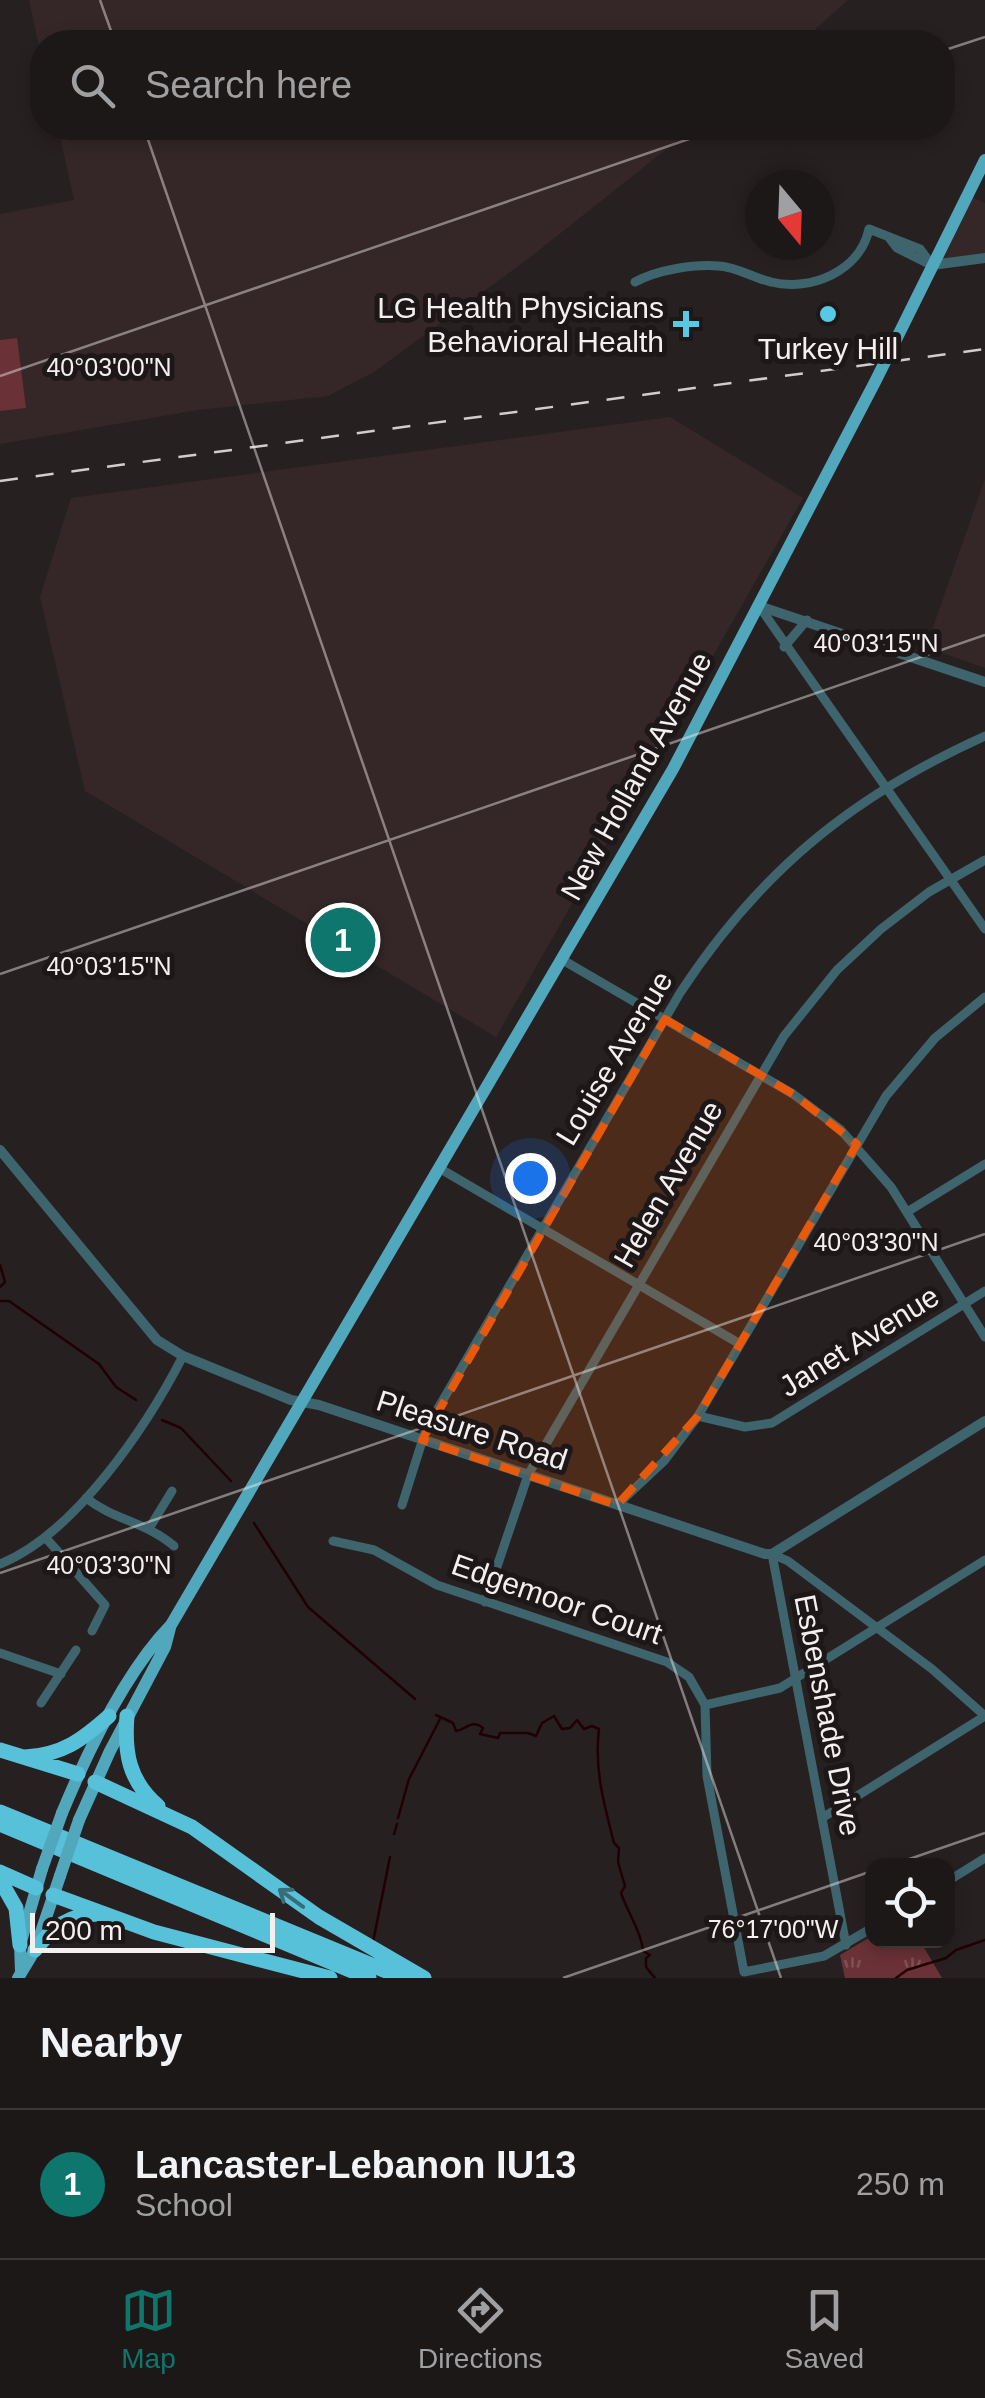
<!DOCTYPE html>
<meta charset="utf-8">
<style>
body{margin:0;font-family:Helvetica,sans-serif;background:#2a2525;color:#f1f3f6}
.controls{position:absolute;right:30px;bottom:30px;display:grid;overflow:hidden;border-radius:20px;box-shadow:0 5px 15px #0003}
.controls button{width:90px;height:90px;display:grid;place-items:center;padding:0;border:0;border-bottom:2px solid #3b3737;background:#1d1818;color:#f1f3f6;font:50px sans-serif}
.compass{position:absolute;left:745px;top:170px;width:90px;height:90px;border-radius:50%;background:#1d1818;box-shadow:0 5px 15px #0003;rotate:161deg}
.scale{position:absolute;left:30px;bottom:25px;width:245px;box-sizing:border-box;padding-left:10px;border:5px solid #f5f0f0;border-top:0;font-size:28px;line-height:35px;white-space:nowrap;color:#f5f0f0;-webkit-text-stroke:8px #1d1717;paint-order:stroke}
.you{position:absolute;left:530px;top:1178px;width:35px;height:35px;margin:-25px;border:8px solid #fff;border-radius:50%;background:#1a73e8;box-shadow:0 0 0 15px #1a73e833}
.badge{display:grid;place-items:center;width:65px;height:65px;border-radius:50%;background:#0f766e;color:#fff;font-size:32px;font-weight:700}
.pin{position:absolute;translate:-50% -50%;border:5px solid #fff;box-shadow:0 2px 10px #0006}
.list{margin:0;padding:0;list-style:none}
h2{display:flex;justify-content:space-between;align-items:center;height:130px;margin:0;padding:0 40px;font-size:42px}
h2 small{font-size:32px;font-weight:400;color:#a0a0a2}
.list li{display:grid;grid-template-columns:65px 1fr auto;gap:30px;align-items:center;box-sizing:border-box;height:150px;padding:0 40px;border-top:2px solid #3b3737}
.list b{display:block;font-size:38px;white-space:nowrap}
.list p{margin:0;font-size:32px;white-space:nowrap;color:#a0a0a2}
.list em{font-size:32px;font-style:normal;color:#a0a0a2}
.icon{flex:none;width:55px;height:55px;fill:none;stroke:currentColor;stroke-width:2;stroke-linecap:round;stroke-linejoin:round}
.map{position:relative;flex:none;width:985px;height:1978px;overflow:hidden}
.search{position:absolute;background:#1d1818;box-shadow:0 5px 15px #0003;left:30px;right:30px;top:30px;height:110px;display:flex;align-items:center;gap:25px;box-sizing:border-box;padding:0 35px;border-radius:40px;color:#a0a0a2;font-size:38px}
.sheet{height:280px;background:#1d1818}
nav{display:flex;justify-content:space-around;align-items:center;box-sizing:border-box;height:140px;border-top:2px solid #3b3737;background:#1d1818;font-size:28px;color:#a0a0a2}
nav a{display:grid;justify-items:center;gap:5px}
nav .on{color:#0f766e}
.map>svg:first-child{display:block}
.built{fill:#352728}
.grass{fill:url(#grass-tufts)}
.pitch{fill:#6a3237}
.lines{fill:none;stroke-linecap:round;stroke-linejoin:round}
.stream{stroke:#200004;stroke-width:2.5}
.minor{stroke:#3e646e;stroke-width:9}
.tertiary{stroke:#3e646e;stroke-width:10}
.primary{stroke:#51a7bb;stroke-width:12}
.motorway{stroke:#57c1da;stroke-width:15}
.rail{stroke:#d2cccc;stroke-width:2.5;stroke-dasharray:18 18;stroke-linecap:butt}
.primary-bridge{stroke:#51a7bb;stroke-width:12}
.oneway{stroke:#3a6c78}
.marked{fill:#e8590c;fill-opacity:0.2;stroke:#e8590c;stroke-width:8;stroke-dasharray:20 12;stroke-linejoin:round}
.ticks{fill:none;stroke:#f5f0f0;stroke-width:2.5;stroke-opacity:0.45}
.poi-dot{fill:#58c9e3;stroke:#1d1717;stroke-width:4}
.labels{text-anchor:middle;dominant-baseline:central;stroke-width:10;stroke-linejoin:round;paint-order:stroke}
.poi-label{font-size:30px;fill:#f5f0f0;stroke:#1d1717;text-anchor:end}
.street-label{font-size:30px;fill:#f5f0f0;stroke:#1d1717}
.ticks-label{font-size:25px;text-anchor:middle;fill:#f5f0f0;stroke:#1d1717;stroke-width:10;stroke-linejoin:round;paint-order:stroke}
</style>
<div class="map">
<svg width="985" height="1978" viewBox="0 0 985 1978">
<defs>
<pattern id="grass-tufts" width="24" height="20" patternUnits="userSpaceOnUse" patternTransform="scale(2.5)"><rect width="24" height="20" fill="#6a3237"/><path d="M3 7l-1-3M5 7V3M7 7l1-3M15 17l-1-3M17 17v-4M19 17l1-3" fill="none" stroke="#805054"/></pattern>
</defs>
<rect width="100%" height="100%" fill="#272020"/>
<path class="built" d="M29 0H848L801 42H42V60Z
M58 128H693L533 255 374 372 328 396 198 410 0 444V214L74 200Z
M967 195 985 203V258L932 265Z
M670 417 803 498 496 1037 85 791 40 597 71 498Z
M985 479V668L926 647Z"/>
<path class="grass" d="M872 1936V1940L920 1941 942 1978H845L840 1955Z"/>
<path class="pitch" d="M17 338 26 408 0 411V340Z"/>
<g class="lines">
<path class="stream" d="M0 1265 5 1282 0 1287
M0 1301H9L99 1364 116 1387 136 1400
M162 1420 181 1428 231 1481
M254 1523 308 1607 415 1699
M436 1715 453 1723 456 1731C467 1729 472 1719 483 1728L480 1734 498 1738 500 1733H528L536 1736 542 1723 554 1716 562 1729 570 1728 577 1720 584 1729 592 1726 599 1729C594 1769 604 1804 614 1843L619 1848 618 1862 625 1886 621 1893C627 1911 641 1931 643 1951L650 1955 646 1958V1967L655 1978
M398 1818 409 1779 440 1719
M394 1834 397 1824
M373 1942 390 1857
M896 1978 907 1970 946 1958 956 1950 985 1940"/>
<path class="minor" d="M890 239 897 248 929 264
M635 282C657 270 693 264 719 266 737 267 753 278 771 282 811 292 860 271 869 229L920 249 932 265
M759 606 985 929
M784 647 807 620
M561 959 793 1094 840 1129 891 1187 985 1337
M439 1168 740 1344
M907 1212 985 1164
M698 1416 745 1427 772 1423 985 1291
M86 1498C114 1520 146 1522 174 1546
M402 1505 426 1429 680 993C760 871 852 796 985 736
M617 1505 664 1461 698 1416 886 1096 935 1038 985 997
M150 1527 172 1491
M45 1537 105 1605 92 1631
M333 1541 374 1550 437 1585 667 1662 689 1677 705 1705 707 1776 744 1972 824 1956 872 1928
M772 1554 846 1945
M772 1554 788 1561 932 1669 985 1716
M0 1564C75 1534 147 1426 183 1356
M485 1602 528 1475 784 1036 837 970 881 929 929 892 985 860
M0 1653 61 1674
M41 1703 76 1650
M705 1705 780 1688 985 1560
M822 1818 985 1716
M948 1881 985 1858"/>
<path class="tertiary" d="M932 265 985 258
M759 606 985 682
M0 1150 157 1340 183 1356 291 1400 319 1405 765 1554H772L985 1421"/>
<path class="primary" d="M62 1813C87 1753 126 1671 171 1625L673 769 876 380 985 160
M79 1820 110 1751 165 1647 170 1628
M21 1971 20 1945 42 1869
M18 1978 35 1950 60 1876"/>
<path class="motorway" d="M127 1716C124 1753 129 1781 158 1806
M0 1750 78 1774
M25 1757C62 1755 82 1740 109 1716
M95 1782 192 1827 319 1917 424 1978
M0 1812 403 1978
M0 1824 369 1978
M0 1872 36 1888
M0 1880 16 1908 20 1945
M53 1895 154 1932 330 1978
M35 1950C53 1927 69 1914 100 1914"/>
<path class="rail" d="M0 481 985 349"/>
<path class="primary-bridge" d="M42 1869 62 1813
M60 1876 79 1820"/>
</g>
<defs><path id="oneway-shaft" d="M-6 0H5M1.5-3L5.5 0L1.5 3" fill="none" stroke-width="1.6" stroke-linecap="round" stroke-linejoin="round" transform="scale(2.5)"/></defs>
<use class="oneway" href="#oneway-shaft" transform="translate(291 1898) rotate(-144)"/>
<path class="marked" d="M665 1019 793 1094 857 1144 698 1416 617 1505 422 1440Z"/>
<path class="ticks" d="M100 0 115 42M942 51 985 37M144 128 781 1978M0 376 721 128M0 974 985 635M0 1573 985 1234M889 1866 985 1833M563 1978 872 1871"/>
<g class="poi-dot">
<circle cx="828" cy="314" r="10"/>
<path d="M681 309h10v10h10v10h-10v10h-10v-10h-10v-10h10z"/>
</g>
<g class="labels">
<g class="poi-label">
<text x="664" y="307">LG Health Physicians<tspan x="664" dy="34">Behavioral Health</tspan></text>
<text x="828" y="348" text-anchor="middle">Turkey Hill</text>
</g>
<g class="street-label">
<text transform="translate(636 776) rotate(-61)">New Holland Avenue</text>
<text transform="translate(614 1058) rotate(-59)">Louise Avenue</text>
<text transform="translate(668 1184) rotate(-60)">Helen Avenue</text>
<text transform="translate(859 1341) rotate(-32)">Janet Avenue</text>
<text transform="translate(472 1430) rotate(18)">Pleasure Road</text>
<text transform="translate(557 1599) rotate(19)">Edgemoor Court</text>
<text transform="translate(828 1715) rotate(79)">Esbenshade Drive</text>
</g>
</g>
<g class="ticks-label">
<text x="109" y="376">40°03'00"N</text>
<text x="876" y="652">40°03'15"N</text>
<text x="109" y="975">40°03'15"N</text>
<text x="876" y="1251">40°03'30"N</text>
<text x="109" y="1574">40°03'30"N</text>
<text x="773" y="1938">76°17'00"W</text>
</g>
</svg>
<div class="controls">
<button><svg class="icon" aria-label="locate" viewBox="0 0 24 24"><circle cx="12" cy="12" r="6"/><path d="M12 2v4M12 18v4M2 12h4M18 12h4"/></svg></button>
</div>
<svg class="compass" viewBox="-18 -18 36 36"><path d="M0-13l5 13h-10z" fill="#e53935"/><path d="M0 13l5-13h-10z" fill="#a0a0a2"/></svg>
<div class="scale">200 m</div>
<div class="you"></div>
<div class="pin badge" style="left:343px;top:940px">1</div>
<div class="search"><svg class="icon" aria-label="search" viewBox="0 0 24 24"><circle cx="10" cy="10" r="6"/><path d="M15 15l6 6"/></svg>Search here</div>
</div>
<section class="sheet">
<h2>Nearby<small></small></h2>
<ul class="list">
<li><span class="badge">1</span><div><b>Lancaster-Lebanon IU13</b><p>School</p></div><em>250 m</em></li>
</ul>
</section>
<nav>
<a class="on"><svg class="icon" aria-label="map" viewBox="0 0 24 24"><path d="M3 6l6-2 6 2 6-2v14l-6 2-6-2-6 2zM9 4v14M15 6v14"/></svg>Map</a>
<a><svg class="icon" aria-label="directions" viewBox="0 0 24 24"><path d="M12 3l9 9-9 9-9-9zM9 14v-3h6M13 9l2 2-2 2"/></svg>Directions</a>
<a><svg class="icon" aria-label="saved" viewBox="0 0 24 24"><path d="M7 4h10v16l-5-4-5 4z"/></svg>Saved</a>
</nav>
